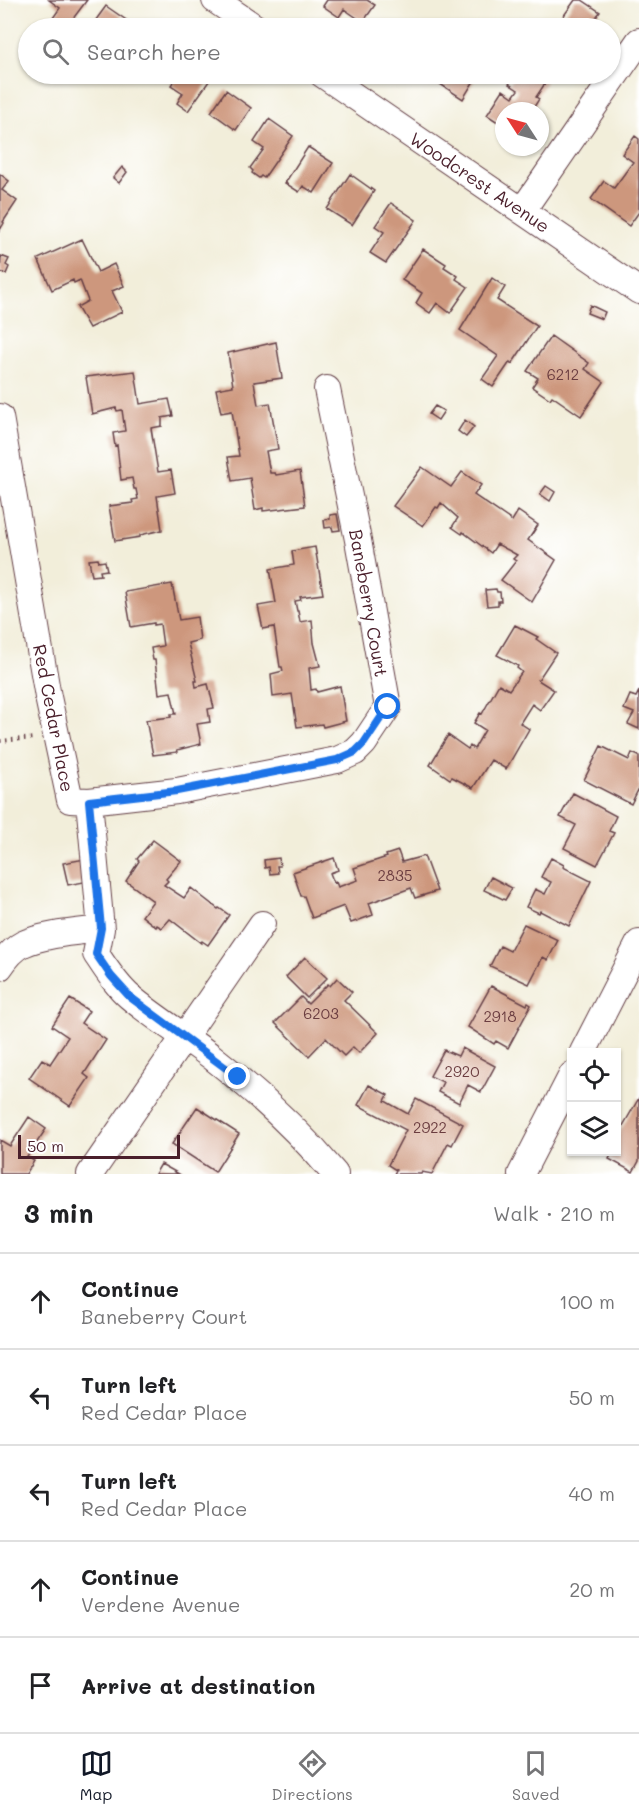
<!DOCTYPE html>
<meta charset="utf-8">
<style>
body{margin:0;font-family:Mali,sans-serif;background:#f2f2f2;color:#202124}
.controls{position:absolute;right:18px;bottom:18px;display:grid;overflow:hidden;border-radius:0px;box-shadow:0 2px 4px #0004}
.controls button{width:54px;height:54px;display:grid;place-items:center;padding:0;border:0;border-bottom:2px solid #e0e0e0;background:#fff;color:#202124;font:30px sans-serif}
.compass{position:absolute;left:495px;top:102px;width:54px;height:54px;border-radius:50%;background:#fff;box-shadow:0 2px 4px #0004;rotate:306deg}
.scale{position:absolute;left:18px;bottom:15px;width:162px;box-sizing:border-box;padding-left:6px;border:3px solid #4a1f2b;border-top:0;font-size:16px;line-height:21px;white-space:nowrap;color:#4a1f2b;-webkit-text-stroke:4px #fff;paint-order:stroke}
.stop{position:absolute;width:18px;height:18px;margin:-14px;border:4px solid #1a73e8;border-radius:50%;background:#fff}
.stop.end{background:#1a73e8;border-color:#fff;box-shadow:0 2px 6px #0008}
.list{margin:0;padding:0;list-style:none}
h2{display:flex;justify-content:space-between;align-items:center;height:78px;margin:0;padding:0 24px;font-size:26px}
h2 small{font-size:20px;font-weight:400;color:#757577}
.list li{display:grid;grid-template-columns:39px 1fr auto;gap:18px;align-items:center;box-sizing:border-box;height:96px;padding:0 24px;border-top:2px solid #e0e0e0}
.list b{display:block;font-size:22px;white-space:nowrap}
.list p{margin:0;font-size:20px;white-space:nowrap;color:#757577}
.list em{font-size:20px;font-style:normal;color:#757577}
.icon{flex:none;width:33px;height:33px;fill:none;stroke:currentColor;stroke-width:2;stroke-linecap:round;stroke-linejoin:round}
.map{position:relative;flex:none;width:639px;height:1174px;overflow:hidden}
.search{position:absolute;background:#fff;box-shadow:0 2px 4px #0004;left:18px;right:18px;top:18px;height:66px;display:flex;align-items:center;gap:15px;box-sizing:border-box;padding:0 21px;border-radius:33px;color:#757577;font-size:22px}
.sheet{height:558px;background:#fff}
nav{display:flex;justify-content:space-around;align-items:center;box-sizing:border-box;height:84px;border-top:2px solid #e0e0e0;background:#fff;font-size:16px;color:#757577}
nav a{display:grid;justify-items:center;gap:3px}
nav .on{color:#111827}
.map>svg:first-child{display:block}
.building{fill:#cd977d}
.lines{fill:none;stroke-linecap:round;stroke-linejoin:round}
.minor-casing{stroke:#633e45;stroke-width:28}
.path{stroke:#633e45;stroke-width:4;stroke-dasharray:1.5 4.5;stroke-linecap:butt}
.minor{stroke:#fff;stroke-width:26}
.route{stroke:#1a73e8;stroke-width:8}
.labels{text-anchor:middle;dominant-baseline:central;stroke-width:6;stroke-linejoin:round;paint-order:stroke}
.number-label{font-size:15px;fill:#6b3d40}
.street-label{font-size:18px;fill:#4a1f2b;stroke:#fff}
</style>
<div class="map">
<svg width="639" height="1174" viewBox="0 0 639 1174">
<rect width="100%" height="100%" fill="#fff"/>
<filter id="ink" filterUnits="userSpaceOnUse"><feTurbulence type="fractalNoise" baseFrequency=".0167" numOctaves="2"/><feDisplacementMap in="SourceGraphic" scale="12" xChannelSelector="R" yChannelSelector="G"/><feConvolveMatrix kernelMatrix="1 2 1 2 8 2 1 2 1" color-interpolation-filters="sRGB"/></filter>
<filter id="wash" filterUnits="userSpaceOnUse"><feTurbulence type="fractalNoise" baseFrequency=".008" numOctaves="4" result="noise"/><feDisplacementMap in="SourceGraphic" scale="24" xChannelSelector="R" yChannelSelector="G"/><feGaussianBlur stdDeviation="1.35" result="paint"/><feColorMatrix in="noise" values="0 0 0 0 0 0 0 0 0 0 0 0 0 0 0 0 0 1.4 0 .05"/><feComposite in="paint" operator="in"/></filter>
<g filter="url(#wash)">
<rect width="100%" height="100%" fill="#f2eeda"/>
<g id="blocks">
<path class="building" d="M49 0H87L66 28H46L60 8Z
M327 0H367L375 5 363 22 344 9 339 17 323 6Z
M575 0H582L600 12 588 28H580L576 26 573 28H555Z
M106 6 129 22 125 28H90Z
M179 74H214L188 111 177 103 183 93 171 85Z
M443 74H474L477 76 463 99 437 82Z
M517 74H534L546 82 536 97 539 99 534 107 531 105 526 111H504V126L487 115 503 90 513 97 518 90 509 84Z
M226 90 251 108 236 130 211 112Z
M269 119 293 136 264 178 261 176 259 178 252 173 253 171 250 168 264 149 254 142Z
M635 136 639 139V212L629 226 591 199 604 181 614 188 633 162 622 154Z
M308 147 333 163 314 193 303 186 299 192 285 183Z
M122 167 127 172 119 183 113 178Z
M0 174 9 181 2 190 17 201 3 222 4 223 0 230Z
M350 174 374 191 352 225 327 209Z
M391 203 416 220 386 263 370 253 384 232 375 226Z
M82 239 98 272 114 264 124 286 112 291 122 312 89 328 77 307 88 301 80 280 74 283 73 280 52 290 38 259Z
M423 249 446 264 444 267 458 276 456 279 468 287 450 313 437 303 430 313 416 303 422 293 402 280Z
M1 256 9 259 6 265 9 267 6 274 0 272Z
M492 278 505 287 497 300 537 326 512 364 510 362 493 387 482 379 498 356 460 330Z
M590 305 605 312 602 319 587 313Z
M551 336 589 363 585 369 604 382 581 416 552 396 550 399 532 387 538 378 527 371Z
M276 342 282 378 254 382 258 405 270 403 278 449 266 451 270 473H275L276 475 300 471 305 506 263 511V508L255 510 250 478 232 481 228 457 239 456 232 411 221 413 216 389 233 386 228 353Z
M135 371 140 404 169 399 173 416 162 418V426L151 428 158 472 171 470 175 493 157 496 162 530 140 535V537L115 541 109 506 133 503 132 500 138 499 136 489H134L132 478 121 480 117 445 115 446 113 433 125 431 122 410 117 411 116 408 92 414 86 377Z
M435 406 444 411 438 420 429 414Z
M465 420 474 427 466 437 458 431Z
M422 467 451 487 462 472 481 485 474 495 512 521 518 511 538 525 528 540 556 560 532 602 501 580 516 561 513 559 517 555 497 544 491 553 463 532 462 534 452 527 458 518 441 503 438 508 436 507 423 526 393 506Z
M546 486 555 492 550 501 540 494Z
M337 514 340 530 333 531 332 527 325 528 324 520 330 519V515Z
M315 547 323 594 300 597 301 600 295 601 297 611H298L300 622 312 620 314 643 320 666 309 668 311 690 316 689 317 692 340 686 346 721 323 727 322 724 297 727 292 694 273 697 271 674 283 671 282 667H280L274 627 263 629 258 606 276 603 270 569 294 565 292 551Z
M98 559 99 562 105 561 107 570 100 571 101 575 92 576 89 560Z
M172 584 179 620 197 617 200 640 188 643 197 681H195L196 687 208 684 214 708 208 709 210 722 197 724 201 744 177 750 178 752 153 755 146 720 171 717V714H176L171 692 159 694 155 660H153L151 648 163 646 160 624 154 625V623L131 627 125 592Z
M496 589 497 592H500L501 601H498V605L487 606 485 590Z
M515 625 538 637 536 639 556 653 538 680 554 690 540 710 532 704 520 723 529 729 506 769 491 760 473 788 452 777 450 779 430 765 448 735 468 749 470 746 474 749 485 730 474 723 480 713 482 714 499 684 509 690 522 672 517 668 518 666 497 655Z
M639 691V729L628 724 634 713 624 709 630 695 636 697Z
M601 746 629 760 632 753 639 756V788L631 804 584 780Z
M573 793 616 816 609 831 614 833 597 865 564 848 576 825 560 817Z
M153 840 181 861 166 879 168 881 164 885 184 898 191 888 218 909 219 908 229 915 208 945 202 941 201 943 170 919 162 928 157 925 156 927 142 916 153 901 126 881 139 861 137 859Z
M398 851 402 862 424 856 437 891 415 898 411 888 369 903 373 915 351 923 344 906 312 918 304 896H301L293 872 334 858 338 870 330 873 334 883 336 882 338 887 358 880 354 868 387 857 386 855Z
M90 858 95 880 68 885 63 863Z
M279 858 280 866H277L278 873 270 874 269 867 265 868 264 860Z
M551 858 564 865 563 867 591 881 569 926 540 911 539 913 526 907 535 889 545 894 551 882 541 877Z
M491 877 512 888 505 900 484 890Z
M524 924 558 940 548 960 543 957 529 984 490 966 500 946 510 951Z
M305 957 327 978 307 998 286 977Z
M337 978 352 992 344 1000 378 1033 359 1053 353 1047 344 1056 326 1038 309 1056 275 1023 301 997 308 1004 328 984 330 986Z
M491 986 527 1005 528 1003 531 1005 508 1048 496 1041 494 1044 468 1027Z
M70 999 89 1011 81 1023 106 1040 84 1074 89 1078 70 1106 29 1078 42 1059 50 1064 68 1037 52 1026Z
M462 1048 495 1066 481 1092 468 1085 459 1103 438 1092 443 1082 430 1076 444 1050 458 1056Z
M369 1085 388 1095 385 1101 408 1114 416 1099 463 1124 452 1145 448 1143 432 1174 422 1172 421 1174H394L396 1170 388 1165 406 1130 358 1105Z
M639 1098V1161L633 1172 609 1159 613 1152H616V1138Z
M197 1107 239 1134 215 1172 172 1144Z
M29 1117 46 1129 27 1157 34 1161 26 1174H0V1140L10 1146Z
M161 1164 179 1174H155Z"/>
</g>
</g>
<g filter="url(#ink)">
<use href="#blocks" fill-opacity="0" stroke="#633e45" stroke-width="1.5"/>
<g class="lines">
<g class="minor-casing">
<path id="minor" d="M215 0 256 28
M322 74 639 291
M522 211 639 41
M0 417 48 697 70 800 89 801 101 929 96 954C106 969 116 985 130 997 155 1018 186 1037 212 1057 257 1092 298 1130 335 1174
M89 801 177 791 337 760 355 752 364 743 388 707 358 540 327 389
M0 967C6 958 13 949 23 944 44 934 78 932 101 929
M583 1052 639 943
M90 1174 262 924
M521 1174 572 1075"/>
</g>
<path class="path" d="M0 741 35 738"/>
<use href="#minor" class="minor"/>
</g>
</g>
<g class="lines" filter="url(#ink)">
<path class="route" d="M238 1077 130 997 111 976 96 954 101 928 89 801 177 791 337 760 355 752 364 743 388 707"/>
</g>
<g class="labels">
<g class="number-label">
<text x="563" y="374">6212</text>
<text x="395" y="875">2835</text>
<text x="321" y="1013">6203</text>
<text x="500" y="1016">2918</text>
<text x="462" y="1071">2920</text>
<text x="430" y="1127">2922</text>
</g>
<g class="street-label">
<text transform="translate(480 182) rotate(34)">Woodcrest Avenue</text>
<text transform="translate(369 603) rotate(80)">Baneberry Court</text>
<text transform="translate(54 718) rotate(79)">Red Cedar Place</text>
</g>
</g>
</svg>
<div class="controls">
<button><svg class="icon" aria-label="locate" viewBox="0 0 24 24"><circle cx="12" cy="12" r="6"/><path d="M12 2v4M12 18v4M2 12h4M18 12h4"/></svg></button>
<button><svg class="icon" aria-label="layers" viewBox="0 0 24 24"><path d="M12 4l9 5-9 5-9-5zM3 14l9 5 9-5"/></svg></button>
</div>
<svg class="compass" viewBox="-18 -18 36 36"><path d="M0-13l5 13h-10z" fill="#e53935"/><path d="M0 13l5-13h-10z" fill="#757577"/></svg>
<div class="scale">50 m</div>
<div class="stop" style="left:388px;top:707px"></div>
<div class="stop end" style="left:238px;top:1077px"></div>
<div class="search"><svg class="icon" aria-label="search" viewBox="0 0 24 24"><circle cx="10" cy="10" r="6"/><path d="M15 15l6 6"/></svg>Search here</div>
</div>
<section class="sheet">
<h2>3 min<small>Walk · 210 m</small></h2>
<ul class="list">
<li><svg class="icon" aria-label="ahead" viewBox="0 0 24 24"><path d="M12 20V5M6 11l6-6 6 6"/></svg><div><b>Continue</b><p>Baneberry Court</p></div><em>100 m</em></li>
<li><svg class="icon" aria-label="left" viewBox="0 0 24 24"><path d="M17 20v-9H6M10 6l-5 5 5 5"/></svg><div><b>Turn left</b><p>Red Cedar Place</p></div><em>50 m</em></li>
<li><svg class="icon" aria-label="left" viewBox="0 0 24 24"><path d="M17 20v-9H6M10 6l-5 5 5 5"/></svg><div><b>Turn left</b><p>Red Cedar Place</p></div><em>40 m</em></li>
<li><svg class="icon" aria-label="ahead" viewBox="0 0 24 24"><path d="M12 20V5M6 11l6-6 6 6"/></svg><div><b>Continue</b><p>Verdene Avenue</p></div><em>20 m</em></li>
<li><svg class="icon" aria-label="arrive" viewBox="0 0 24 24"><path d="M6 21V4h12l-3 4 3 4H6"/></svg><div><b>Arrive at destination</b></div></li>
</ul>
</section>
<nav>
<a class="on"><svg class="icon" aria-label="map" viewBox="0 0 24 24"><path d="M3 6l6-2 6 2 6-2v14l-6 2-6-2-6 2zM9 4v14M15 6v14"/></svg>Map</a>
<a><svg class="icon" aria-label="directions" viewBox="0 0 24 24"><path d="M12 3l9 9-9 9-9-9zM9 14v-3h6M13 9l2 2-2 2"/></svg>Directions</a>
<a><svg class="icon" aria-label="saved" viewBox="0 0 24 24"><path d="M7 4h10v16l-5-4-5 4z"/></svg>Saved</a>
</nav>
